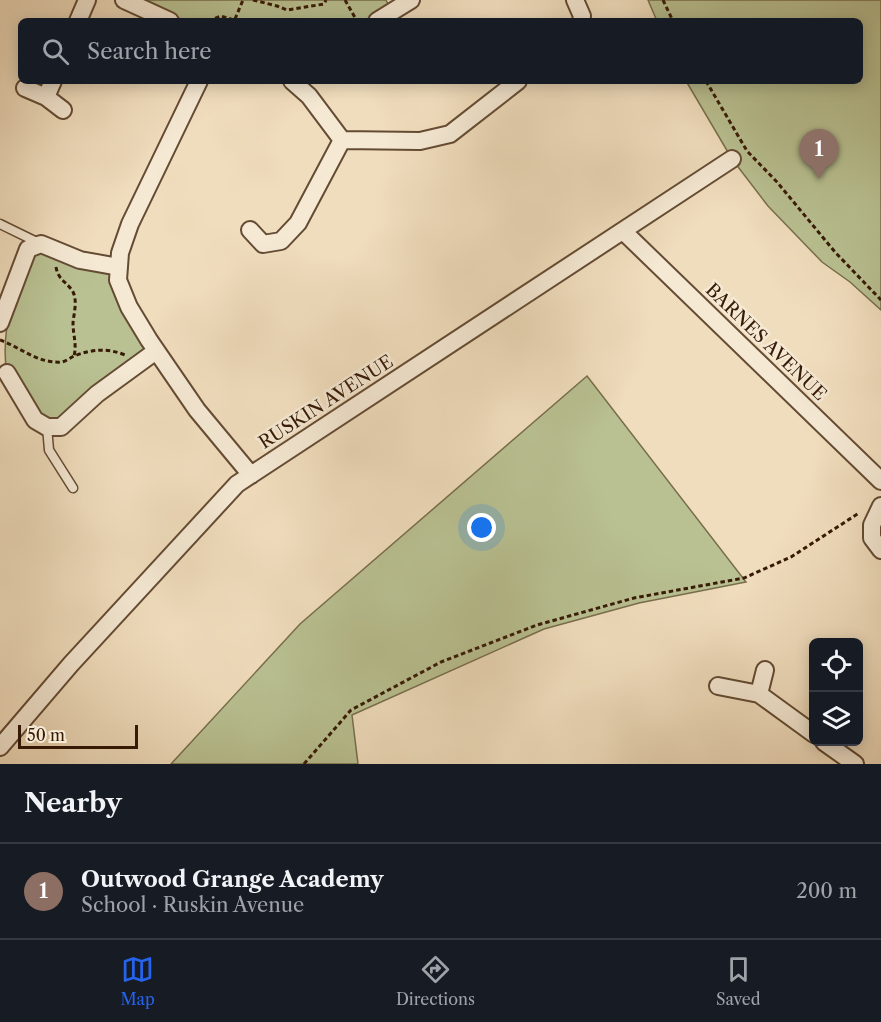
<!DOCTYPE html>
<meta charset="utf-8">
<style>
body{margin:0;font-family:"Libre Caslon Text",serif;background:#242831;color:#f1f3f6}
.controls{position:absolute;right:18px;bottom:18px;display:grid;overflow:hidden;border-radius:9px;box-shadow:0 3px 15px #0003}
.controls button{width:54px;height:54px;display:grid;place-items:center;padding:0;border:0;border-bottom:2px solid #363941;background:#171b24;color:#f1f3f6;font:30px sans-serif}
.scale{position:absolute;left:18px;bottom:15px;width:120px;box-sizing:border-box;padding-left:6px;border:3px solid #361a05;border-top:0;font-size:16px;line-height:21px;white-space:nowrap;color:#361a05;-webkit-text-stroke:4px #f5e9d4;paint-order:stroke}
.you{position:absolute;left:482px;top:528px;width:21px;height:21px;margin:-15px;border:4px solid #fff;border-radius:50%;background:#1a73e8;box-shadow:0 0 0 9px #1a73e833}
.badge{display:grid;place-items:center;width:39px;height:39px;border-radius:50%;background:#2563eb;color:#fff;font-size:20px;font-weight:700}
.pin{position:absolute;translate:-50% -50px;filter:drop-shadow(0 2px 3px #0008)}
.pin::after{content:'';position:absolute;top:32px;width:21px;height:18px;background:inherit;clip-path:polygon(0 0,100% 0,50% 100%)}
.list{margin:0;padding:0;list-style:none}
h2{display:flex;justify-content:space-between;align-items:center;height:78px;margin:0;padding:0 24px;font-size:26px}
h2 small{font-size:20px;font-weight:400;color:#9ea1a6}
.list li{display:grid;grid-template-columns:39px 1fr auto;gap:18px;align-items:center;box-sizing:border-box;height:96px;padding:0 24px;border-top:2px solid #363941}
.list b{display:block;font-size:22px;white-space:nowrap}
.list p{margin:0;font-size:20px;white-space:nowrap;color:#9ea1a6}
.list em{font-size:20px;font-style:normal;color:#9ea1a6}
.icon{flex:none;width:33px;height:33px;fill:none;stroke:currentColor;stroke-width:2;stroke-linecap:round;stroke-linejoin:round}
.map{position:relative;flex:none;width:881px;height:764px;overflow:hidden}
.search{position:absolute;background:#171b24;box-shadow:0 3px 15px #0003;left:18px;right:18px;top:18px;height:66px;display:flex;align-items:center;gap:15px;box-sizing:border-box;padding:0 21px;border-radius:9px;color:#9ea1a6;font-size:22px}
.sheet{height:174px;background:#171b24}
nav{display:flex;justify-content:space-around;align-items:center;box-sizing:border-box;height:84px;border-top:2px solid #363941;background:#171b24;font-size:16px;color:#9ea1a6}
nav a{display:grid;justify-items:center;gap:3px}
nav .on{color:#2563eb}
.map>svg:first-child{display:block}
.green{fill:#b9c192;stroke:#786e4c;stroke-width:1.5}
.lines{fill:none;stroke-linecap:round;stroke-linejoin:round}
.lane-casing{stroke:#644b33;stroke-width:11}
.street-casing{stroke:#644b33;stroke-width:20}
.path{stroke:#361a05;stroke-width:3;stroke-dasharray:4.5 3;stroke-linecap:butt}
.lane{stroke:#f5e9d4;stroke-width:8}
.street{stroke:#f5e9d4;stroke-width:16}
.labels{text-anchor:middle;dominant-baseline:central;stroke-width:5;stroke-linejoin:round;paint-order:stroke}
.street-label{font-size:18px;fill:#361a05;stroke:#f5e9d4}
</style>
<div class="map">
<svg width="881" height="764" viewBox="0 0 881 764">
<rect width="100%" height="100%" fill="#f0ddbd"/>
<filter id="stains"><feTurbulence type="fractalNoise" baseFrequency=".00333" numOctaves="4"/><feColorMatrix values="0 0 0 0 .2 0 0 0 0 .09 0 0 0 0 .02 0 0 0 .5 -.17"/></filter>
<radialGradient id="worn" r=".72"><stop offset=".6" stop-color="#630" stop-opacity="0"/><stop offset="1" stop-color="#630" stop-opacity=".3"/></radialGradient>
<path class="green" d="M124 0H386L392 12 377 21H170Z
M648 0H881V310L850 282 822 262 768 206 732 159 686 81H860V21H657Z
M28 249 119 267 156 351 47 427C34 410 18 393 7 374 0 335 14 286 28 249Z
M587 376 746 582 639 603 544 629 352 715 358 764H171L300 624Z"/>
<g class="lines">
<g class="lane-casing">
<path id="lane" d="M0 224 41 244
M47 427 49 450 73 488"/>
</g>
<g class="street-casing">
<path id="street" d="M124 0 170 21
M575 0 582 16 581 21
M78 21 87 0
M377 21 411 0
M199 81 130 224 120 253 118 280 129 307 149 340 197 410 251 475
M292 81 309 96 342 140
M25 88 46 97 63 110
M46 97 53 81
M342 140 420 141 450 134 518 81
M250 230 263 244 281 241 298 223 342 140
M623 231 881 481
M0 323 28 249 41 244 80 260 119 267
M7 373 35 420 47 427H61L97 394 156 351
M881 506 872 525V538L881 550
M718 686 759 694 814 734
M759 694 765 670
M824 742 855 764
M0 747 71 664 237 484 732 159"/>
</g>
<path class="path" d="M253 0 277 6 287 10 324 4 326 0
M345 0 357 21
M663 0 673 21
M235 19 243 0
M208 21 221 16 237 21
M706 81 747 151 777 182 835 252 881 300
M56 267C58 279 65 281 72 290 78 300 74 312 73 323 73 335 77 344 74 356
M0 340C20 347 38 364 62 362 66 361 70 358 74 356 92 349 108 348 125 355
M304 764 351 710 441 662 537 625 634 598 744 578 791 557 859 513"/>
<use href="#lane" class="lane"/>
<use href="#street" class="street"/>
</g>
<g class="labels">
<g class="street-label">
<text transform="translate(766 342) rotate(44)">BARNES AVENUE</text>
<text transform="translate(326 402) rotate(-33)">RUSKIN AVENUE</text>
</g>
</g>
<rect width="100%" height="100%" filter="url(#stains)"/>
<rect width="100%" height="100%" fill="url(#worn)"/>
</svg>
<div class="controls">
<button><svg class="icon" aria-label="locate" viewBox="0 0 24 24"><circle cx="12" cy="12" r="6"/><path d="M12 2v4M12 18v4M2 12h4M18 12h4"/></svg></button>
<button><svg class="icon" aria-label="layers" viewBox="0 0 24 24"><path d="M12 4l9 5-9 5-9-5zM3 14l9 5 9-5"/></svg></button>
</div>
<div class="scale">50 m</div>
<div class="you"></div>
<div class="pin badge" style="left:819px;top:179px;background:#8d6e63">1</div>
<div class="search"><svg class="icon" aria-label="search" viewBox="0 0 24 24"><circle cx="10" cy="10" r="6"/><path d="M15 15l6 6"/></svg>Search here</div>
</div>
<section class="sheet">
<h2>Nearby<small></small></h2>
<ul class="list">
<li><span class="badge" style="background:#8d6e63">1</span><div><b>Outwood Grange Academy</b><p>School · Ruskin Avenue</p></div><em>200 m</em></li>
</ul>
</section>
<nav>
<a class="on"><svg class="icon" aria-label="map" viewBox="0 0 24 24"><path d="M3 6l6-2 6 2 6-2v14l-6 2-6-2-6 2zM9 4v14M15 6v14"/></svg>Map</a>
<a><svg class="icon" aria-label="directions" viewBox="0 0 24 24"><path d="M12 3l9 9-9 9-9-9zM9 14v-3h6M13 9l2 2-2 2"/></svg>Directions</a>
<a><svg class="icon" aria-label="saved" viewBox="0 0 24 24"><path d="M7 4h10v16l-5-4-5 4z"/></svg>Saved</a>
</nav>
